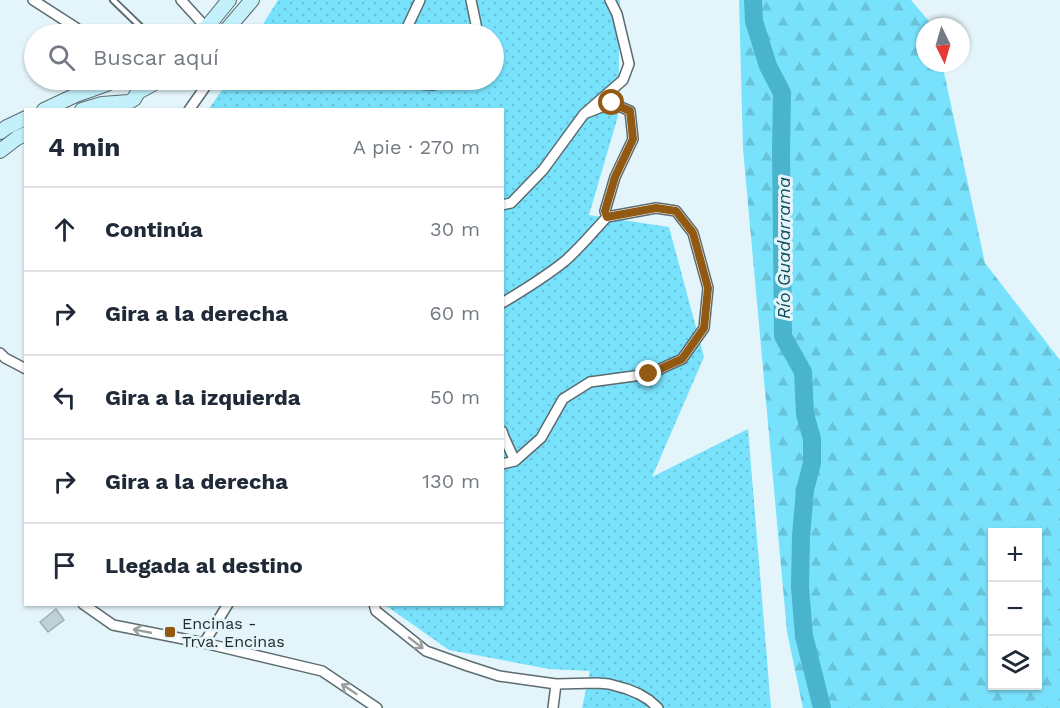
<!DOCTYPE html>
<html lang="es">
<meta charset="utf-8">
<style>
body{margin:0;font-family:"Work Sans",sans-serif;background:#f6f6f7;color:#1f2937}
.controls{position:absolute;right:18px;bottom:18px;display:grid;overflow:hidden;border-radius:0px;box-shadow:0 2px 4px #0004}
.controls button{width:54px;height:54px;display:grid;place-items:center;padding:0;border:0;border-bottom:2px solid #e0e1e3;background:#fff;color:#1f2937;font:30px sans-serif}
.compass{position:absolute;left:916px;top:18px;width:54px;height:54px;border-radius:50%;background:#fff;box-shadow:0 2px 4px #0004;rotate:175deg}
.stop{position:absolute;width:18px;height:18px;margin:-14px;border:4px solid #915912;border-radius:50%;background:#fff}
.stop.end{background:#915912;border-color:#fff;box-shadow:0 2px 6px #0008}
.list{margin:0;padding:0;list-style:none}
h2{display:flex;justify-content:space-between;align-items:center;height:78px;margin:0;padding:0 24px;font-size:26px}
h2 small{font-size:20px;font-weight:400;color:#747a83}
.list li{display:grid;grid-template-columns:39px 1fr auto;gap:18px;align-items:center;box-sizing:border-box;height:84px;padding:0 24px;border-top:2px solid #e0e1e3}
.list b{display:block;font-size:22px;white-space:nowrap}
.list em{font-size:20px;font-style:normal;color:#747a83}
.icon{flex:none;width:33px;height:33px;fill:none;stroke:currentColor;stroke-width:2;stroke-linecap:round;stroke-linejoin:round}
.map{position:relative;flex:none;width:1060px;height:708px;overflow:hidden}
.search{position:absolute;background:#fff;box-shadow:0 2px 4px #0004;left:24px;top:24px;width:480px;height:66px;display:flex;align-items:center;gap:15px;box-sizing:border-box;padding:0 21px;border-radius:33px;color:#747a83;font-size:22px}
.panel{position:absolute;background:#fff;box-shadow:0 2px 4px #0004;left:24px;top:108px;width:480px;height:498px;border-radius:0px}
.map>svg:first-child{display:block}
.grass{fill:url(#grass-dots)}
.forest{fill:url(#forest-firs);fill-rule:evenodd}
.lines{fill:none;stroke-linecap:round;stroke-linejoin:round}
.river{stroke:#4ab4cc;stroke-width:18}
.building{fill:#bfd1d5;stroke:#9fb0b5;stroke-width:1.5}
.lane-casing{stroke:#5b6b6f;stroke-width:8}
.street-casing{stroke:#5b6b6f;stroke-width:12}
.secondary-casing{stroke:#5b6b6f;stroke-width:16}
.lane{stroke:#fff;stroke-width:4.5}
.street{stroke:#fff;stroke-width:9}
.secondary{stroke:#c3f0fa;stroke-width:14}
.oneway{stroke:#9c9fa0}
.route{stroke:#915912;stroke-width:8}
.poi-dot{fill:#915912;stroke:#e3f5fa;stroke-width:2}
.labels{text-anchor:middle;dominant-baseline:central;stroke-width:6;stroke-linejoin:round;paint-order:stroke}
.poi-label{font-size:16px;fill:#232a2c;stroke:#e3f5fa;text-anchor:start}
.water-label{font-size:18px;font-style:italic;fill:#0f4d5a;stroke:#e3f5fa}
</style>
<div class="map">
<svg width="1060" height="708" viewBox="0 0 1060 708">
<defs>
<pattern id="grass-dots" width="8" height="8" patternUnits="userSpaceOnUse" patternTransform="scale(1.5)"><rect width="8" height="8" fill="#78e2fc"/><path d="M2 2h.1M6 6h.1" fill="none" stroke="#68c2d8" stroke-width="1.8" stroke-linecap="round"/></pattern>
<pattern id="forest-firs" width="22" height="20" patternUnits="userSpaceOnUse" patternTransform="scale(1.5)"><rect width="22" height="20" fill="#78e2fc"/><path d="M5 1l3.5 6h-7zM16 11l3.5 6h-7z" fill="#68c2d8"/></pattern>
</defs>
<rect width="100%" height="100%" fill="#e3f5fa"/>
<path class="grass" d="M278 0H620L618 116 589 215 669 227 704 357 652 477 748 429 771 708H582L590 671 549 669 449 650 385 605 502 604V110H208L229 80H494V34H257Z"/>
<path class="forest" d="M739 0H911L934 27H925V63H942L985 263 1060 360V708H803L787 632 743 149ZM992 532H1038V686H992Z"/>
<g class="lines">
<path class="river" d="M753 0 754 21 768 66 782 93 781 152 783 336 803 372 805 414 812 439V463L805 490 801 536 800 587 804 636 822 708"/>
</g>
<path class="building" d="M56 609 64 620 48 632 40 622Z"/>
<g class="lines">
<g class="lane-casing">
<path id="lane" d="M113 0 143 29 151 34"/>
</g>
<g class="street-casing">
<path id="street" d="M33 0 75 27 84 34
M181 0 212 34
M471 0 478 34
M404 34 420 0
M364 80 433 85 450 80
M189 110 210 80
M502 205 511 203 543 170 584 114 623 80 629 64 617 14 610 0
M502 303C524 290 545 277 565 261 580 248 593 232 607 217
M0 353 5 358 26 369
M502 431 504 437 515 461
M502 464 515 461 541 438 563 399 590 382 649 374 682 359 704 328 708 288 693 233 676 211 656 208 607 217 605 211 615 177 633 139 630 111 612 103 584 114
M83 604 113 625 204 643 322 671 377 708
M374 604 376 611 426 651 468 666 499 676 556 684 597 683 609 684 627 689 639 694 649 700 658 708
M204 643 228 604
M553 708 556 684"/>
</g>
<g class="secondary-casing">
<path id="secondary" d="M196 34 207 27 229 0
M223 34 252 0
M138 92 160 80
M44 110 76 95 107 84
M82 110 102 104 129 102 134 99 138 92V87L136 80
M0 132 7 127 26 118
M0 151 17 138 26 134"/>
</g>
<use href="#lane" class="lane"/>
<use href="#street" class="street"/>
<use href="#secondary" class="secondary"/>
</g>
<defs><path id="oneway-shaft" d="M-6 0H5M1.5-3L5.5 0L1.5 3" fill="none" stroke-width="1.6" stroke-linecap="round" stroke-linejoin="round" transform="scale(1.5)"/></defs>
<g class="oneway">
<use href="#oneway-shaft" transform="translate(142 631) rotate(-169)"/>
<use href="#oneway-shaft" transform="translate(416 643) rotate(38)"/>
<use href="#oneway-shaft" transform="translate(349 689) rotate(-146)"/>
</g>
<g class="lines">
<path class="route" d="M612 103 630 111 633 139 615 177 605 211 607 217 656 208 676 211 693 233 708 288 704 328 682 359 649 374"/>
</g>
<rect class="poi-dot" x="164" y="626" width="12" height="12" rx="3"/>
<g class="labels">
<g class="poi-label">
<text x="182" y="623">Encinas -<tspan x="182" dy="18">Trva. Encinas</tspan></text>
</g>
<g class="water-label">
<text transform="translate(783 248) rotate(-90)">Río Guadarrama</text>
</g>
</g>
</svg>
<div class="controls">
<button>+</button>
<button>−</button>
<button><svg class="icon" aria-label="layers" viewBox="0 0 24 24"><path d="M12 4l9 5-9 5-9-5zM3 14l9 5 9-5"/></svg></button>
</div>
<svg class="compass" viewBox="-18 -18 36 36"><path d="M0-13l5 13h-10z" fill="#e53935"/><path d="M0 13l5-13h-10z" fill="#747a83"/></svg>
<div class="stop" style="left:612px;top:103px"></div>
<div class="stop end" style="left:649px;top:374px"></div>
<div class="search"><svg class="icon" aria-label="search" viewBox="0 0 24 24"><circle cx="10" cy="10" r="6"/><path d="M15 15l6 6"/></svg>Buscar aquí</div>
<section class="panel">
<h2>4 min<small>A pie · 270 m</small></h2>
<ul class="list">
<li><svg class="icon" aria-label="ahead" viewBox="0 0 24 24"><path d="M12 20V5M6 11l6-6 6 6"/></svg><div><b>Continúa</b></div><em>30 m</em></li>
<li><svg class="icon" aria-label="right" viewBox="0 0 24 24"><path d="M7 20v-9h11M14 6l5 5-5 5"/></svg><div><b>Gira a la derecha</b></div><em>60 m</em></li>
<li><svg class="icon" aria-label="left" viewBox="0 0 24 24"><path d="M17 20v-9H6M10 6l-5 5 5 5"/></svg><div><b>Gira a la izquierda</b></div><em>50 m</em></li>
<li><svg class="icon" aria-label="right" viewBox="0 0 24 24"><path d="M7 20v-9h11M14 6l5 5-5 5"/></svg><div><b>Gira a la derecha</b></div><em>130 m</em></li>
<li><svg class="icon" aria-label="arrive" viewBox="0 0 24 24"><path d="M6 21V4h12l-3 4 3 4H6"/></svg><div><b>Llegada al destino</b></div></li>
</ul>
</section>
</div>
